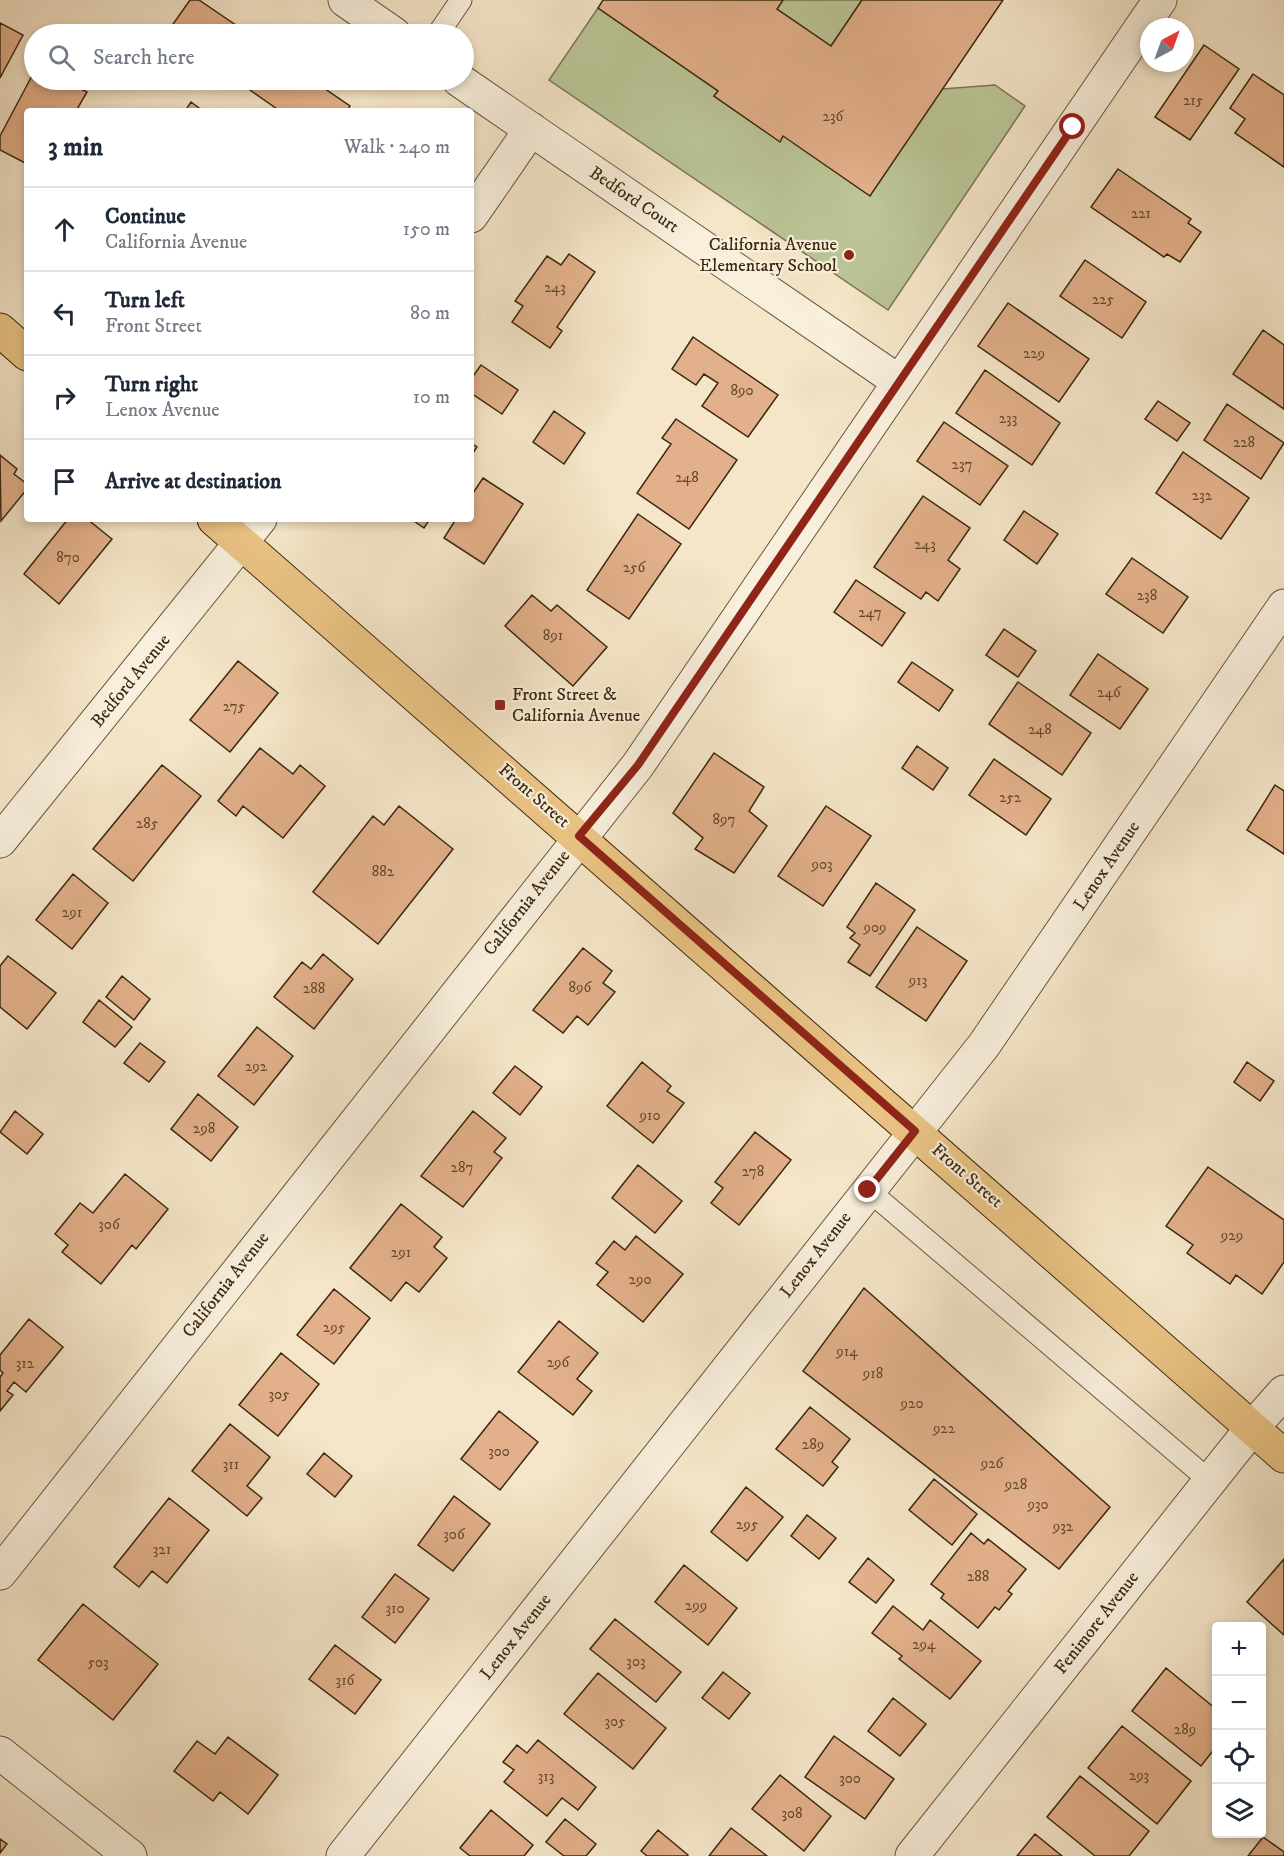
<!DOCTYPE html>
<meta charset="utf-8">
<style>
body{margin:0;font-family:"IM FELL DW Pica",serif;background:#f2f2f3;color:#1f2937}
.controls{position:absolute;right:18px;bottom:18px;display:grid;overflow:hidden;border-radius:6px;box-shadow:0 3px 9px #0003}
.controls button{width:54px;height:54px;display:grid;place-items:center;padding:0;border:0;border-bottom:2px solid #e0e1e3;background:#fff;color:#1f2937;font:30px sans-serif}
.compass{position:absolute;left:1140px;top:18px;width:54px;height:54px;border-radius:50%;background:#fff;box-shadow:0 3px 9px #0003;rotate:41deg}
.stop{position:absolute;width:18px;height:18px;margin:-14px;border:4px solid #8f2418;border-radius:50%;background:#fff}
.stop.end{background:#8f2418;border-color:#fff;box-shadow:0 2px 6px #0008}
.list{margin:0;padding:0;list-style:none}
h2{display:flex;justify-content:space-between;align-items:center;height:78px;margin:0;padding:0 24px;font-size:26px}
h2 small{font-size:20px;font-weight:400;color:#747a83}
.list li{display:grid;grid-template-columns:39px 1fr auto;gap:18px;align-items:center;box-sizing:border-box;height:84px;padding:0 24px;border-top:2px solid #e0e1e3}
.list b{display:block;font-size:22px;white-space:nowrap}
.list p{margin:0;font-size:20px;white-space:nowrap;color:#747a83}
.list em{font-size:20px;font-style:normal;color:#747a83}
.icon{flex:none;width:33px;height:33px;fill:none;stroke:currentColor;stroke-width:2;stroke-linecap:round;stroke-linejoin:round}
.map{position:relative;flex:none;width:1284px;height:1856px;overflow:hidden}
.search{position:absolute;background:#fff;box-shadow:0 3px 9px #0003;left:24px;top:24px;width:450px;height:66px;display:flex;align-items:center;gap:15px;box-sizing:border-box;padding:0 21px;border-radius:33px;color:#747a83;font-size:22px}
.panel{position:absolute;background:#fff;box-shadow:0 3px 9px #0003;left:24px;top:108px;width:450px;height:414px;border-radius:6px}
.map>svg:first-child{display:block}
.green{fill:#bbc597;stroke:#7a7652;stroke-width:1.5}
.building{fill:#e2b08a;stroke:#3a270e;stroke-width:1.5}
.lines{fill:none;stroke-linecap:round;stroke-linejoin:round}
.service-casing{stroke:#69573d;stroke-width:23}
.minor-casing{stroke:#69573d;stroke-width:35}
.primary-casing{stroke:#3a270e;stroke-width:35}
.service{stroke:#f8efdc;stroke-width:21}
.minor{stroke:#f8efdc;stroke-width:33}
.primary{stroke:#eac384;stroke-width:33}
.route{stroke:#8f2418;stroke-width:8}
.poi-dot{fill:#8f2418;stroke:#f8efdc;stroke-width:2}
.labels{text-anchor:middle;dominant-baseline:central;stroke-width:4.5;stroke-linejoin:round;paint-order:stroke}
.number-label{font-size:15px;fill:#64492d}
.street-label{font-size:18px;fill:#3a270e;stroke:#f8efdc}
.poi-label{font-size:18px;fill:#3a270e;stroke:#f8efdc;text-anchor:end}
</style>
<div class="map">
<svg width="1284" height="1856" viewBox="0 0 1284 1856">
<rect width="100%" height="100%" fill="#f5e6c9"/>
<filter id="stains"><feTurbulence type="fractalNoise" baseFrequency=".00333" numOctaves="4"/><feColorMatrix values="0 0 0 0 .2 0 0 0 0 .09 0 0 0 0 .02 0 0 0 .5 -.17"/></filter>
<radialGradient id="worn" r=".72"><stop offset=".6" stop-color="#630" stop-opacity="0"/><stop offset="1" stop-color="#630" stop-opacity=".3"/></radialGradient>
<path class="green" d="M783 0H862L831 46 777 9Z
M598 8 718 91 714 96 780 141 783 136 942 89 995 85 1025 106 888 310 549 80Z"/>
<path class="building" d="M190 0H199L249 34H166Z
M603 0H783L777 9 831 46 862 0H1003L870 196 783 136 780 142 714 96 718 91 598 8Z
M0 23 23 35 0 78Z
M1204 45 1239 69 1190 140 1155 117Z
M34 72V80H63L87 92 76 111H27V164L0 150V136Z
M1253 74 1284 95V167L1235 133 1245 119 1230 108Z
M257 80H312L350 106 347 111H280L250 90Z
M191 102 203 111H185Z
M1118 169 1191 219 1188 223 1201 232 1180 262 1167 254 1164 257 1091 207Z
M569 254 595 272 557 327 562 331 550 348 512 322 523 306 515 301 547 256 561 265Z
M1085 260 1146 302 1122 338 1060 296Z
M1008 303 1089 359 1059 402 978 346Z
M1263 330 1284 345V409L1233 374Z
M693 337 778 395 748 437 702 406 718 383 704 374 696 385 672 369Z
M481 365 518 390 502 414 471 393V379Z
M985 370 1060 423 1032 465 956 413Z
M1158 401 1190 423 1177 441 1145 419Z
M1227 404 1284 443 1261 479 1204 440Z
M554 411 585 433 564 464 533 442Z
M676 419 737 460 689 529 637 493 671 444 662 438Z
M944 422 1008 466 980 505 917 461Z
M471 443 477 447 471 456Z
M1183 452 1249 498 1221 539 1156 493Z
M0 455 17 469 14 474 27 484V489L1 521Z
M483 478 523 504 484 564 444 538 456 519H471V496Z
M923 496 970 528 948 560 960 569 938 601 926 592 921 599 874 567Z
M1024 511 1058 534 1037 564 1004 540Z
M638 514 681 544 629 619 587 590Z
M68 519H87L112 539 59 604 24 574Z
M411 519H430L424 528Z
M1132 558 1188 597 1163 633 1106 594Z
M856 580 905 613 882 646 834 612Z
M532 595 551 611 557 605 607 647 573 686 505 626Z
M1004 629 1036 651 1018 677 986 655Z
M1098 654 1148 689 1120 729 1070 695Z
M238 661 278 693 230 752 190 720Z
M912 662 953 690 939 711 898 682Z
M1018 682 1091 733 1062 775 989 724Z
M917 746 948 768 933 790 902 768Z
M260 748 293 774 300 765 325 786 283 838 243 806 236 816 218 801Z
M714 753 764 787 749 811 767 826 734 873 695 849 703 838 673 813Z
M994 759 1051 799 1026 835 969 795Z
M162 765 201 796 133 881 93 849Z
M1275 785 1284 791V854L1247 830Z
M399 806 453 849 378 944 313 892 373 816 384 825Z
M826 806 871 836 823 906 778 876Z
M73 874 108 903 72 949 36 920Z
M876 883 915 910 870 976 848 962 860 945 850 938 855 933 847 927Z
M917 927 967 961 926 1021 876 987Z
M583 948 612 971 603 983 615 992 588 1025 577 1016 563 1033 533 1010Z
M323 954 353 979 314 1029 274 997 302 962 311 969Z
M8 956 56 993 27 1029 0 1007V966Z
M122 976 150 999 134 1020 106 997Z
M99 1000 132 1027 115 1047 83 1022Z
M257 1027 293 1056 254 1105 218 1076Z
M140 1043 165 1062 149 1082 124 1063Z
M642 1062 671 1086 667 1091 684 1103 653 1143 607 1106Z
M1247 1062 1274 1081 1260 1101 1234 1082Z
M515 1066 542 1087 520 1115 493 1093Z
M198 1094 238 1127 211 1161 171 1129Z
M15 1111 43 1134 27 1154 0 1132Z
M473 1111 506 1138 494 1152 502 1158 463 1207 421 1176Z
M755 1132 791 1160 739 1225 711 1203 723 1188 715 1182Z
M638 1165 682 1201 655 1233 612 1198Z
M1208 1167 1284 1220V1262L1262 1294 1236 1275 1230 1284 1187 1253 1193 1245 1166 1226Z
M125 1174 168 1209 136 1249 132 1245 101 1284 62 1252 68 1245 55 1234 80 1203 93 1213Z
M401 1204 442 1237 434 1247 447 1258 419 1292 406 1282 391 1301 350 1268Z
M636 1236 683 1274 643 1322 597 1285 608 1272 596 1263 614 1241 625 1250Z
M864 1288 1110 1507 1059 1569 803 1371Z
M334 1289 370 1318 334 1364 297 1335Z
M29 1319 63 1347 26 1392 14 1382 7 1391 13 1395 0 1411V1377L3 1373 0 1370V1355Z
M559 1321 598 1353 577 1379 592 1391 573 1415 518 1372Z
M281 1353 319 1384 278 1436 239 1405Z
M810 1407 850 1439 832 1462 838 1467 823 1486 776 1449Z
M499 1411 538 1442 500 1490 461 1459Z
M230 1424 270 1457 247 1486 262 1498 247 1516 192 1471Z
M324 1453 352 1476 335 1497 307 1474Z
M934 1479 977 1514 952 1545 909 1510Z
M746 1487 783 1517 747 1561 711 1532Z
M454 1496 490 1524 453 1571 418 1545Z
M169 1498 209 1530 167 1583 152 1571 139 1587 114 1567Z
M807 1515 836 1538 819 1559 791 1536Z
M971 1533 984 1544 988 1539 1026 1569 1008 1591 1012 1594 999 1610 995 1607 978 1628 941 1598 944 1594 931 1584Z
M868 1558 894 1580 876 1603 849 1582Z
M1284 1559V1635L1247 1602Z
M684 1565 737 1608 708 1645 655 1602Z
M395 1574 429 1599 395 1643 362 1617Z
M83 1604 158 1664 113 1720 38 1660Z
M893 1606 923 1630 930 1620 981 1661 950 1699 899 1659 902 1656 872 1633Z
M615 1619 681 1672 656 1702 590 1649Z
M335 1645 381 1680 355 1714 309 1679Z
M1166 1668 1216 1709V1747L1201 1766 1132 1711Z
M723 1672 750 1693 729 1719 702 1698Z
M598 1673 666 1728 633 1769 564 1714Z
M893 1698 926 1724 900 1756 868 1731Z
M1122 1726 1191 1781 1157 1824 1088 1768Z
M834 1736 894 1779 865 1819 805 1777Z
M228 1737 278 1775 248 1814 220 1792 213 1801 174 1771 197 1741 215 1754Z
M538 1740 596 1787 578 1810 562 1798 547 1816 504 1782 514 1770 503 1762 517 1745 527 1753Z
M780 1775 831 1816 804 1851 752 1809Z
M1080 1776 1149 1831 1129 1856H1095L1047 1817Z
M491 1810 533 1845 524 1856H470L460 1848Z
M565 1819 596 1844 586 1856H564L546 1842Z
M731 1828 767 1856H709Z
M658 1830 688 1855 687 1856H647L641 1851Z
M1035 1834 1062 1856H1017Z
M1263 1837 1284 1852V1856H1248Z
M0 1839 7 1844 0 1853Z"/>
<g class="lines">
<g class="service-casing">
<path id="service" d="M438 34 461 0
M868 1190 1210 1481"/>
</g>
<g class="minor-casing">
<path id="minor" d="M345 0 394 34
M459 80 898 381
M471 216 531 129
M0 841 260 519
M0 1573 638 765 1160 0
M0 1753 130 1856
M343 1856 984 1045 1284 606
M912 1856 1252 1428 1284 1392"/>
</g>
<g class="primary-casing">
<path id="primary" d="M0 330 27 354
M214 519 1284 1456"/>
</g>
<use href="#service" class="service"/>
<use href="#minor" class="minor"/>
<use href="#primary" class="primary"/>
</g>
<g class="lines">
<path class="route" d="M868 1190 915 1131 579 836 638 765 1073 127"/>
</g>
<g class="poi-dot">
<circle cx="849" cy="255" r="6"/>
<rect x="494" y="699" width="12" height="12" rx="3"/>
</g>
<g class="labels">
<g class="number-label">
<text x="1193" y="100">215</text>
<text x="833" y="116">236</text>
<text x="1141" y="213">221</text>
<text x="555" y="287">243</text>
<text x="1103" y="299">225</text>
<text x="1034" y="353">229</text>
<text x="742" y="390">890</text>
<text x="1008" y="418">233</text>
<text x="1244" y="442">228</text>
<text x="962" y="464">237</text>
<text x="687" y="477">248</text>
<text x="1202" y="495">232</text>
<text x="925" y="544">243</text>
<text x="68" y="557">870</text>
<text x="634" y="567">256</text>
<text x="1147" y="595">238</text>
<text x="870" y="612">247</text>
<text x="553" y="635">891</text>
<text x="1109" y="692">246</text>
<text x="234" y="706">275</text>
<text x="1040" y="729">248</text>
<text x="1010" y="797">252</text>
<text x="724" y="819">897</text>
<text x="147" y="823">285</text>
<text x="822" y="864">903</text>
<text x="383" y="871">882</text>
<text x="72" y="912">291</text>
<text x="875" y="927">909</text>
<text x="918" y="980">913</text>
<text x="580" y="987">896</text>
<text x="314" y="988">288</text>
<text x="256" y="1066">292</text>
<text x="650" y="1115">910</text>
<text x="204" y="1128">298</text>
<text x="462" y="1167">287</text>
<text x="753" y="1171">278</text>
<text x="109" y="1224">306</text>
<text x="1232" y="1235">929</text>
<text x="401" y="1252">291</text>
<text x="640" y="1279">290</text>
<text x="334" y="1327">295</text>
<text x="847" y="1351">914</text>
<text x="558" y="1362">296</text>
<text x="25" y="1363">312</text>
<text x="873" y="1373">918</text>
<text x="279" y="1394">305</text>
<text x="912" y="1403">920</text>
<text x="944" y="1428">922</text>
<text x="813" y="1444">289</text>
<text x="499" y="1451">300</text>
<text x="992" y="1463">926</text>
<text x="231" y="1464">311</text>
<text x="1016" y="1484">928</text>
<text x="1038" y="1504">930</text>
<text x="747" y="1524">295</text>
<text x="1063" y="1526">932</text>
<text x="454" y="1534">306</text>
<text x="162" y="1549">321</text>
<text x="978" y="1576">288</text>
<text x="696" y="1605">299</text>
<text x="395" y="1608">310</text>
<text x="924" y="1644">294</text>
<text x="636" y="1661">303</text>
<text x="98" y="1662">503</text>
<text x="345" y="1680">316</text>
<text x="615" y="1721">305</text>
<text x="1185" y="1729">289</text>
<text x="1139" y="1775">293</text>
<text x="546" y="1776">313</text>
<text x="850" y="1778">300</text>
<text x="792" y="1813">308</text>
</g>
<g class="street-label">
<text transform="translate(634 200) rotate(34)">Bedford Court</text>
<text transform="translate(131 681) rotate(-51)">Bedford Avenue</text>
<text transform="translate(534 796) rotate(41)">Front Street</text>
<text transform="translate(1107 866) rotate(-56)">Lenox Avenue</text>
<text transform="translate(527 903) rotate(-52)">California Avenue</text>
<text transform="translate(967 1176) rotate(41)">Front Street</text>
<text transform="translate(816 1255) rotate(-52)">Lenox Avenue</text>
<text transform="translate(226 1285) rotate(-52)">California Avenue</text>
<text transform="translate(1097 1623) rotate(-52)">Fenimore Avenue</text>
<text transform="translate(516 1637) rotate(-52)">Lenox Avenue</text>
</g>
<g class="poi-label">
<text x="837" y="245">California Avenue<tspan x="837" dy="21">Elementary School</tspan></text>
<text x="512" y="695" text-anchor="start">Front Street &amp;<tspan x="512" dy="21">California Avenue</tspan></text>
</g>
</g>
<rect width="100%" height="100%" filter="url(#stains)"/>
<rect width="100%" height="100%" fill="url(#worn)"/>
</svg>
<div class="controls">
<button>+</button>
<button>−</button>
<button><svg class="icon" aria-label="locate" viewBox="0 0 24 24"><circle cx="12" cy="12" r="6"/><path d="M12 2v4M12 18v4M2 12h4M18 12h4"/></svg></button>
<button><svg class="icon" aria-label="layers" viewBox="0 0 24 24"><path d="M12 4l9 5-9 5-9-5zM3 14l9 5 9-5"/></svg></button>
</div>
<svg class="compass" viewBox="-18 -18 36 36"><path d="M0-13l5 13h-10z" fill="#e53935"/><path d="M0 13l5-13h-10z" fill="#747a83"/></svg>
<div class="stop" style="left:1073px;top:127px"></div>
<div class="stop end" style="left:868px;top:1190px"></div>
<div class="search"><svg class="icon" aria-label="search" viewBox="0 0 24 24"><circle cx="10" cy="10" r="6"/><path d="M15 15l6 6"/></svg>Search here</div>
<section class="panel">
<h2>3 min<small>Walk · 240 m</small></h2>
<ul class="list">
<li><svg class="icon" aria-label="ahead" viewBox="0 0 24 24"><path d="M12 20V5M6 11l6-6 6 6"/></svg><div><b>Continue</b><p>California Avenue</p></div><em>150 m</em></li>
<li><svg class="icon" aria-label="left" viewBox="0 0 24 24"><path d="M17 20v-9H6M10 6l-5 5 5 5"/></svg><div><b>Turn left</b><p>Front Street</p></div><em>80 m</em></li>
<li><svg class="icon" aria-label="right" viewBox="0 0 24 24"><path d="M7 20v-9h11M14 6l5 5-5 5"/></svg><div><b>Turn right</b><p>Lenox Avenue</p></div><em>10 m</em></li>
<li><svg class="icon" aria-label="arrive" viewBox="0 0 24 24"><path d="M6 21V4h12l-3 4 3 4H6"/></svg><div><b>Arrive at destination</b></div></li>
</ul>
</section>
</div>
